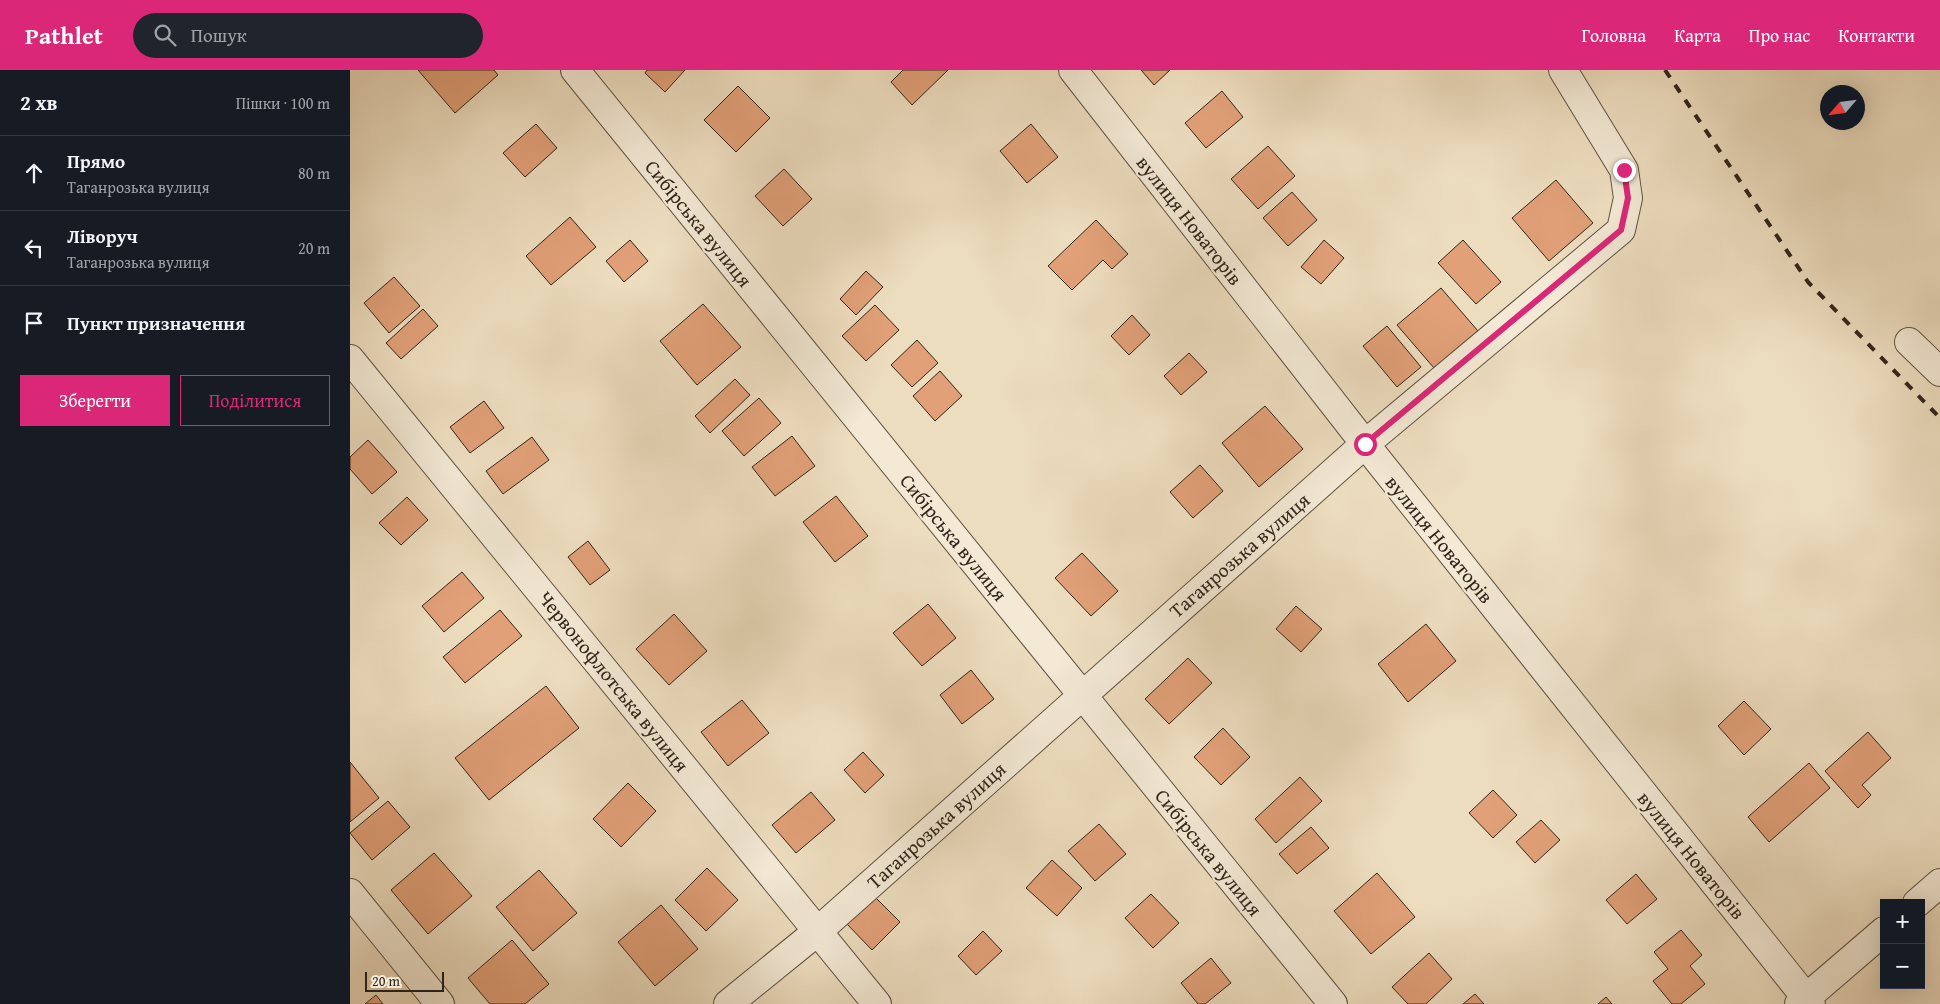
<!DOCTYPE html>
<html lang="uk">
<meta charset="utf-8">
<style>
body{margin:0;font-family:"Gentium Book Plus",serif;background:#20242c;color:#f1f3f6}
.controls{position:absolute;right:15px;bottom:15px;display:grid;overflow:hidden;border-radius:0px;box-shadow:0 5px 20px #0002}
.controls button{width:45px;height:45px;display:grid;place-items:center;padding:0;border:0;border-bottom:1px solid #363941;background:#171b24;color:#f1f3f6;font:25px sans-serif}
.compass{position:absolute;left:1470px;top:15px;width:45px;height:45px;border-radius:50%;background:#171b24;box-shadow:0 5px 20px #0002;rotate:242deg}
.scale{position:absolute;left:15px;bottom:12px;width:79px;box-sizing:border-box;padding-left:5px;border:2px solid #31251a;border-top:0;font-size:14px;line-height:18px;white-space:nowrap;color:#31251a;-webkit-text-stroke:4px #f3e9d5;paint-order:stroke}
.stop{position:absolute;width:15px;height:15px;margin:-11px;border:4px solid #db2777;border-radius:50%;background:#fff}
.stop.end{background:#db2777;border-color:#fff;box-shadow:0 1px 5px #0008}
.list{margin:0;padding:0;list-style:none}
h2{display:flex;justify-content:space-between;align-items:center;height:65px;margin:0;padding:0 20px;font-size:21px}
h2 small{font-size:16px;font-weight:400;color:#9ea1a6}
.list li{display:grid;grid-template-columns:32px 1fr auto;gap:15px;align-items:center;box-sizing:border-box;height:75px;padding:0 20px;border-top:1px solid #363941}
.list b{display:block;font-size:19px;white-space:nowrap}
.list p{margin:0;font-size:16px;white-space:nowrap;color:#9ea1a6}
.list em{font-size:16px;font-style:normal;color:#9ea1a6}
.actions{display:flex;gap:10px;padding:15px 20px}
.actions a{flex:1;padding:11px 0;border:1px solid #db2777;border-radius:0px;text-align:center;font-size:18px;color:#db2777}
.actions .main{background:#db2777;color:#fff}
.icon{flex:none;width:28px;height:28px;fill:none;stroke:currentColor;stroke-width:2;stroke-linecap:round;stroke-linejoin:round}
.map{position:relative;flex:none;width:1590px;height:934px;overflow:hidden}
header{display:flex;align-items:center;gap:30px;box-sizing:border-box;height:70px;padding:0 25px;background:#db2777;color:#fff}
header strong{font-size:24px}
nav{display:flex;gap:28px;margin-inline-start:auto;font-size:18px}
.search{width:350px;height:45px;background:#20242c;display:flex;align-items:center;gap:12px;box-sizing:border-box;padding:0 18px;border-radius:28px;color:#9ea1a6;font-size:19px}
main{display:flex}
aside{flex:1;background:#171b24}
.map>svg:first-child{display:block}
.building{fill:#e1a078;stroke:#31251a}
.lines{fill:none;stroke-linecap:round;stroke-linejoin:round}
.minor-casing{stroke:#605343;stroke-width:30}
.minor{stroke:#f3e9d5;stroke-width:28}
.rail{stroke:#31251a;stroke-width:4;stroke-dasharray:9 9;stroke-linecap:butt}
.route{stroke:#db2777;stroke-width:6}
.labels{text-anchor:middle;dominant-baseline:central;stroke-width:4.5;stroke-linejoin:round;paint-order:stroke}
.street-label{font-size:20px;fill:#31251a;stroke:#f3e9d5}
</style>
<header>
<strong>Pathlet</strong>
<div class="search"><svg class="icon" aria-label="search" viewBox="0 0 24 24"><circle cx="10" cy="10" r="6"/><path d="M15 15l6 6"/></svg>Пошук</div>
<nav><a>Головна</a><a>Карта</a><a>Про нас</a><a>Контакти</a></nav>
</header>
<main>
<aside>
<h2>2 хв<small>Пішки · 100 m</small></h2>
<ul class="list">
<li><svg class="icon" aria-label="ahead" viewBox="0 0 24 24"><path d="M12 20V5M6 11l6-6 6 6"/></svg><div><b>Прямо</b><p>Таганрозька вулиця</p></div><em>80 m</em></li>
<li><svg class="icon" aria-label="left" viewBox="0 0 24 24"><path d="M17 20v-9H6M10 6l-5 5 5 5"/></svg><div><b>Ліворуч</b><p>Таганрозька вулиця</p></div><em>20 m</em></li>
<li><svg class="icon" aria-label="arrive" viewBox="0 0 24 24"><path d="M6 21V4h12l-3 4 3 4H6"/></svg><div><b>Пункт призначення</b></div></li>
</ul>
<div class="actions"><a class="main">Зберегти</a><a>Поділитися</a></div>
</aside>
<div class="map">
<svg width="1590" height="934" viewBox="0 0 1590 934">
<rect width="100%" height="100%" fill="#edddbf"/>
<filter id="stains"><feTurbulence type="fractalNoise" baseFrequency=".004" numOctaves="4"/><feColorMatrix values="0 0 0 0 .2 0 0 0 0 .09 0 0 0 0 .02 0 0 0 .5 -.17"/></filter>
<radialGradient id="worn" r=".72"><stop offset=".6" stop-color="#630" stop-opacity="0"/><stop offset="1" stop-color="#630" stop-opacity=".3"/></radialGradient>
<path class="building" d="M68 0H144L148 5 105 43Z
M297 0H335L315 22 295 3Z
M553 0H598L562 35 541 12Z
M791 0H820L804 15Z
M388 16 420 48 386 82 354 50Z
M872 21 893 47 856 78 835 53Z
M186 54 207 78 175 107 153 83Z
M681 54 708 87 677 113 650 81Z
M918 76 945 106 908 139 881 109Z
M434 99 462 129 433 156 405 126Z
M1206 110 1243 153 1199 191 1162 148Z
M942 122 967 150 938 176 913 148Z
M220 147 246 177 201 215 176 186Z
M746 150 778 184 762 199 753 190 722 220 698 196Z
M280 170 298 191 274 212 256 191Z
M974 170 994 188 971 214 951 197Z
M1113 170 1151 212 1126 234 1088 193Z
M516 201 533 217 506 245 490 229Z
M44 207 70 236 39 263 14 233Z
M1091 218 1128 261 1084 298 1047 255Z
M353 234 391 277 347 315 310 271Z
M525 235 549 260 516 291 492 266Z
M73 239 88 256 51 289 36 273Z
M782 245 800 265 779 285 761 266Z
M1037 256 1071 297 1047 317 1013 276Z
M567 270 588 293 562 317 541 295Z
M839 283 857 302 831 325 814 306Z
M590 301 612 326 585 351 563 326Z
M385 309 400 325 360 363 345 346Z
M409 328 431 353 394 386 372 361Z
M134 331 154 358 120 383 100 357Z
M915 336 953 379 909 417 872 373Z
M442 366 465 396 425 426 402 397Z
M182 367 199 390 153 424 136 401Z
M18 370 47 402 22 424 0 399V387Z
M850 395 873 421 843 448 820 422Z
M486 426 518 466 485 492 453 452Z
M57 427 78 450 51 475 29 453Z
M238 471 260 500 240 515 218 487Z
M732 483 768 521 741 546 705 508Z
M112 502 134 528 94 562 72 536Z
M578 534 606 568 572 596 543 563Z
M946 536 972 559 951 582 926 559Z
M150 540 172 566 115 613 93 587Z
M324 544 357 581 319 615 286 579Z
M1076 554 1106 591 1058 632 1028 594Z
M838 588 862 613 819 654 795 629Z
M621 600 644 629 612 654 590 625Z
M196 616 229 658 139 730 105 688Z
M392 630 419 663 378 696 351 662Z
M1394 631 1421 659 1394 685 1368 656Z
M873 658 900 687 871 715 844 687Z
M1518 662 1541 688 1512 715 1521 725 1508 738 1475 701Z
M513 682 534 705 515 723 494 700Z
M0 692 29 728 0 752Z
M1459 693 1480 718 1419 772 1398 747Z
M950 707 972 731 926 773 905 749Z
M278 713 306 741 271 777 243 749Z
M1143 720 1167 745 1143 768 1119 743Z
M461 722 485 750 446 783 422 755Z
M38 731 60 757 22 790 0 763Z
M1191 750 1210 770 1185 793 1166 772Z
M749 754 776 784 745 811 718 781Z
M961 757 979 778 947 804 929 784Z
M84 783 122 826 78 864 41 820Z
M702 790 732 818 707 846 676 818Z
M357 798 388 830 356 861 325 830Z
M189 800 227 843 183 881 146 837Z
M1027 803 1065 847 1021 884 984 841Z
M1286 804 1307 829 1277 854 1256 830Z
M801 824 829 853 803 878 775 848Z
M523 825 550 852 522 880 495 852Z
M311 835 348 879 305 916 268 872Z
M1331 860 1352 885 1340 896 1355 914 1331 934H1322L1303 911 1318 899 1304 882Z
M633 861 652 881 626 905 608 886Z
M162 870 199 914 175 934H140L118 908Z
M1079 883 1102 909 1076 934H1058L1042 917Z
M861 888 881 913 855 934H848L831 913Z
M1125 924 1134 934H1113Z
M26 925 33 934H15Z
M1256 927 1262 934H1248Z"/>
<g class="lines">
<g class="minor-casing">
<path id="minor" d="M225 0 983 934
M723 0 1015 374 1461 934
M1559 272 1590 302
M0 289 527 934
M0 823 90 934
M1567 833 1590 813
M378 934 468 861 1015 374 1271 160 1278 128 1274 100 1213 0
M1449 934 1534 861"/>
</g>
<use href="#minor" class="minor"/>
<path class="rail" d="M1315 0 1458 212 1590 348"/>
</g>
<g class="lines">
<path class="route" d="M1015 374 1271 160 1278 128 1274 100"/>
</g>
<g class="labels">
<g class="street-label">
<text transform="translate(840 150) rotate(52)">вулиця Новаторів</text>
<text transform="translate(349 153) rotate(51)">Сибірська вулиця</text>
<text transform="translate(604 467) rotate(51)">Сибірська вулиця</text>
<text transform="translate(1090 469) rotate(51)">вулиця Новаторів</text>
<text transform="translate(889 485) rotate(-41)">Таганрозька вулиця</text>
<text transform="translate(264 611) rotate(51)">Червонофлотська вулиця</text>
<text transform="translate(586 755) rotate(-42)">Таганрозька вулиця</text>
<text transform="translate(859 782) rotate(51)">Сибірська вулиця</text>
<text transform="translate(1342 785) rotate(51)">вулиця Новаторів</text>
</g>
</g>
<rect width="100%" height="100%" filter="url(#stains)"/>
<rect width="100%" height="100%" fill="url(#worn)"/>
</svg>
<div class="controls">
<button>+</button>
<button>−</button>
</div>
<svg class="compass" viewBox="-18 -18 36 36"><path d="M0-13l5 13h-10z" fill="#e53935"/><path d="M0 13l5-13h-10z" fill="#9ea1a6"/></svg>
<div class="scale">20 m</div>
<div class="stop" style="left:1015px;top:374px"></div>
<div class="stop end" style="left:1274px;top:100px"></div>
</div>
</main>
